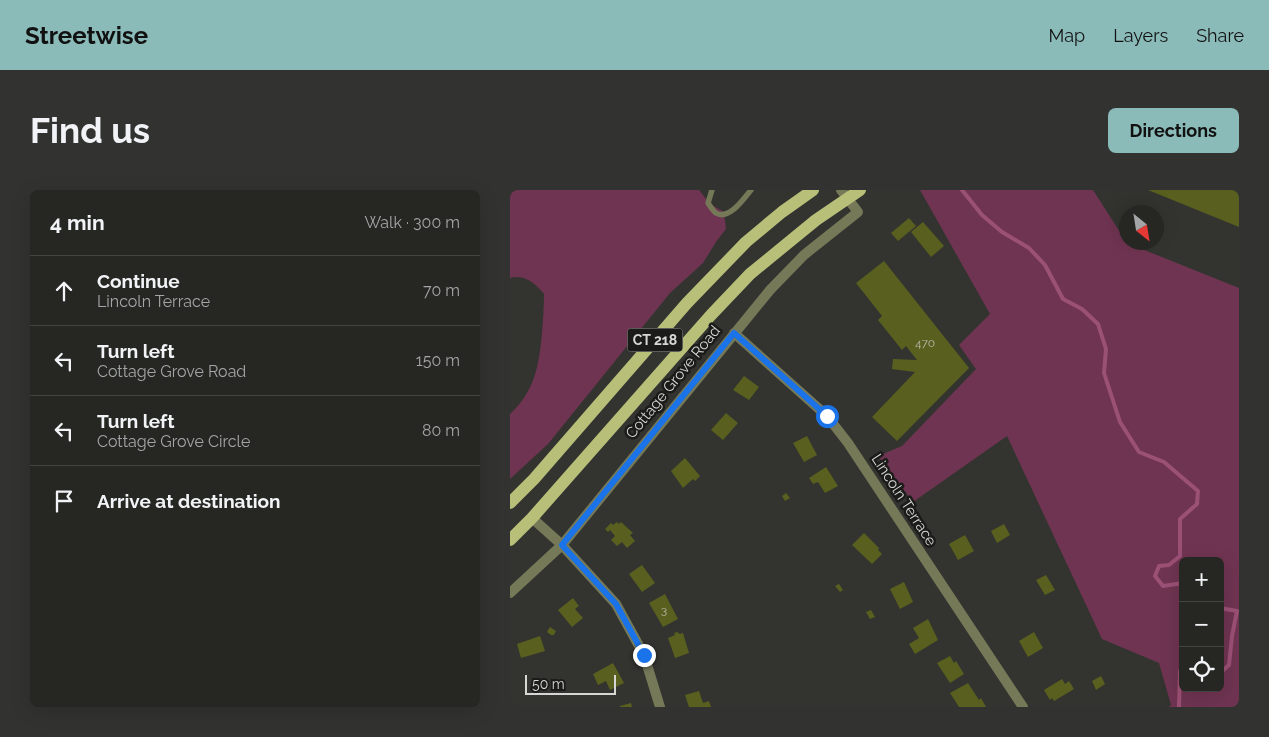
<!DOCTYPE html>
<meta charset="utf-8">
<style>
body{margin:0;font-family:Raleway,sans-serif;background:#323330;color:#f1f3f6}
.controls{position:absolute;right:15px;bottom:15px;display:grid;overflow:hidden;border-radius:8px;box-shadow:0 5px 20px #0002}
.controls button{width:45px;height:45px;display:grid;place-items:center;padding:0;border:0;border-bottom:1px solid #424441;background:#262723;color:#f1f3f6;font:25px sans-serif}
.compass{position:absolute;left:609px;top:15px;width:45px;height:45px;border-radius:50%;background:#262723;box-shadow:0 5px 20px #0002;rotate:150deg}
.scale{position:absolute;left:15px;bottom:12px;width:91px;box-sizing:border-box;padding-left:5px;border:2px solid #d6d6d3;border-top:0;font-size:14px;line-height:18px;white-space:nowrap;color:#d6d6d3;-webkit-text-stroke:4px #1b1b19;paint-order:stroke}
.stop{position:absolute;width:15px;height:15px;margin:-11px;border:4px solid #1a73e8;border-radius:50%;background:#fff}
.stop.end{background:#1a73e8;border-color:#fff;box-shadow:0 1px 5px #0008}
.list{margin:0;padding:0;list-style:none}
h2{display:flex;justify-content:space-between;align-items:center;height:65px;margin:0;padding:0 20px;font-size:21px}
h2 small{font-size:16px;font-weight:400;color:#a4a5a6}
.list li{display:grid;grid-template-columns:32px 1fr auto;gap:15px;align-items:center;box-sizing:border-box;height:70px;padding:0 20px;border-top:1px solid #424441}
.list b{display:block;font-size:19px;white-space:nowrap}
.list p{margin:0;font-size:16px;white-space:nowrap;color:#a4a5a6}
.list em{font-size:16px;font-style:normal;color:#a4a5a6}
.icon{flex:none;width:28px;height:28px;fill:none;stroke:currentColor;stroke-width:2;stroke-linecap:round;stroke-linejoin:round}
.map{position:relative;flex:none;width:729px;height:517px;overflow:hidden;border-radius:8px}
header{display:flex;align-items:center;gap:30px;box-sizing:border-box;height:70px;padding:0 25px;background:#8bbbb9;color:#111}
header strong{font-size:24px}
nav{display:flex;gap:28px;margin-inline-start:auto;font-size:18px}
.intro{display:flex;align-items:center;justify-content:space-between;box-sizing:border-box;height:120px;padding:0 30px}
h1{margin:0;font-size:35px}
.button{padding:12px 22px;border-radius:8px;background:#8bbbb9;color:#111;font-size:18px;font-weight:700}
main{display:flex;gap:30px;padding:0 30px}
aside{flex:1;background:#262723;border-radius:8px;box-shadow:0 5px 20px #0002}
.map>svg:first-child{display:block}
.green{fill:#6f3451;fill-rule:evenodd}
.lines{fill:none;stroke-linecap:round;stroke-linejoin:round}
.stream{stroke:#9b5075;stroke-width:4}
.building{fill:#595f1e}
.lane{stroke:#757958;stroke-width:5.5}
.street{stroke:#757958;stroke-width:10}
.primary{stroke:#b7bf78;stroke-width:12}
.route{stroke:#1a73e8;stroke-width:6}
.labels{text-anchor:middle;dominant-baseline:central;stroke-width:5;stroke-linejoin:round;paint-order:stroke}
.number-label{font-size:12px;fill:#b7b8a6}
.shield{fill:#1b1b19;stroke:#9e9e9b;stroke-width:1}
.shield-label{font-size:14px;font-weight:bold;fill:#d6d6d3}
.street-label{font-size:15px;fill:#d6d6d3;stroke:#1b1b19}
</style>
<header>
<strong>Streetwise</strong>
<nav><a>Map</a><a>Layers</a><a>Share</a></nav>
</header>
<div class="intro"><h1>Find us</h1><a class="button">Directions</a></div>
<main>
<aside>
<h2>4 min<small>Walk · 300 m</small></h2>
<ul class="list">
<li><svg class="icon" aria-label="ahead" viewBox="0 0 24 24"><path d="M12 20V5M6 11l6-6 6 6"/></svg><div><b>Continue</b><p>Lincoln Terrace</p></div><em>70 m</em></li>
<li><svg class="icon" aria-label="left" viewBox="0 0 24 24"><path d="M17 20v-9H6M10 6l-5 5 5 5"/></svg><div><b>Turn left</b><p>Cottage Grove Road</p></div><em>150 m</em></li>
<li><svg class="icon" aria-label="left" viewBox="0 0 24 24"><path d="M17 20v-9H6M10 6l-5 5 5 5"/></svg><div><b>Turn left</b><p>Cottage Grove Circle</p></div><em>80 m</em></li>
<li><svg class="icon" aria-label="arrive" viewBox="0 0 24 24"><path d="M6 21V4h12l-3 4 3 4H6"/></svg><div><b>Arrive at destination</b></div></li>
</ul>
</aside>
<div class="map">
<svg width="729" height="517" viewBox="0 0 729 517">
<rect width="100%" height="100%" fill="#33342f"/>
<path class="green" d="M0 0H189L200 14 214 22 216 39 206 52 193 73 160 103 38 254 0 289V224C25 201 29 175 32 143 33 130 34 117 34 104 25 93 14 84 0 88Z
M410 0H583L617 53 729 98V517H659L661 515 649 473 592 449 497 246 403 312 368 266 392 256 466 179 449 155 480 124ZM673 371H710V498H673Z"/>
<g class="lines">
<path class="stream" d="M452 0 472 25 492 42 519 58 535 75 553 109 572 119 588 134 596 159 594 183 610 232 629 262 654 272 688 301 687 314 670 329V366L659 375 649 376 645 386 653 396 673 393
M710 418 727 421 722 446 719 475 710 483
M669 517 670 481 673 480"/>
</g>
<path class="building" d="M638 0H729V37Z
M399 28 406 36 388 51 381 43Z
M413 32 434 56 421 67 401 42Z
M374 71 459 178 387 251 362 227 405 182 382 179 383 169 407 170 396 156 392 160 368 130 372 126 346 93Z
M234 186 249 197 239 210 223 200Z
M216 223 228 233 213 250 201 240Z
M297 246 307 265 294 272 283 253Z
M175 268 190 286 185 291 183 289 173 298 161 281Z
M316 277 328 296 315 303 308 292 303 294 299 288Z
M276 303 280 308 275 311 272 306Z
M107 332 109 334 111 332 123 343 120 345 125 351 117 358 112 352 107 356 101 350 105 346 100 340 98 342 95 339 101 333 103 335Z
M494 334 500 345 487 353 481 341Z
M354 343 369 358 368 360 372 364 362 374 342 355Z
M455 345 464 361 448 370 439 354Z
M132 375 145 393 132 402 119 384Z
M536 385 545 400 535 405 526 390Z
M394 392 403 412 390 419 380 399Z
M329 394 333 400 330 402 325 396Z
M155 404 168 429 153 437 139 413Z
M63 408 69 416 65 419 73 428 62 437 48 420Z
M361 420 365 427 360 429 356 422Z
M418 429 428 450 405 464 399 454 409 448 403 438Z
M40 437 46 441 44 445H41L37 442Z
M168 442 169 444 173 443 179 463 165 468 158 448 165 445 164 443Z
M524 442 533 458 518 467 509 451Z
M30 446 35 461 11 468 7 454Z
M440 466 444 473 446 471 454 484 440 493 427 473Z
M103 473 114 493 100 500 96 491 88 495 83 484Z
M591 486 595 494 586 500 582 491Z
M552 489 555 494 559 491 564 499 544 511 542 508 540 510 534 500Z
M458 493 469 510 471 508 476 517H449L440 503Z
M189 501 193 513 199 511 201 517H179L175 505Z
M121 513 122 517H110V516Z"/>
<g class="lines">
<path class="lane" d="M202 0 198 13C200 16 203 21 206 23 219 31 234 8 241 0"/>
<path class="street" d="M224 143 317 226 338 253 513 517
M22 328 52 355 106 414 134 465 150 517
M0 403 52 355 260 100 294 65 348 22 331 0"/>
<path class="primary" d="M0 313 24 289 177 113 236 52 272 22 303 0
M0 350 22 328 201 125 240 84 306 30 350 0"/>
</g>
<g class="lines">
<path class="route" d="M134 465 106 414 52 355 224 143 317 226"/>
</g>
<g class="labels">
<g class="number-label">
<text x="415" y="153">470</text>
<text x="154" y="420">3</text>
</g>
<rect class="shield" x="117.5" y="138.5" width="55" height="23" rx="4"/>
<g class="shield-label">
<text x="145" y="150">CT 218</text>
</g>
<g class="street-label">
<text transform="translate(163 192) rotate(-51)">Cottage Grove Road</text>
<text transform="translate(394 310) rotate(57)">Lincoln Terrace</text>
</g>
</g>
</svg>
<div class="controls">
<button>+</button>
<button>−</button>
<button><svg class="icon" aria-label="locate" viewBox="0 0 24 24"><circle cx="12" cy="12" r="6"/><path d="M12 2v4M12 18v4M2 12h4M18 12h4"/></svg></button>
</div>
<svg class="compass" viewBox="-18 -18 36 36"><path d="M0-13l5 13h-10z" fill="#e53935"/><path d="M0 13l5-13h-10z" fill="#a4a5a6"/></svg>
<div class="scale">50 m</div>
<div class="stop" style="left:317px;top:226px"></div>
<div class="stop end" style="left:134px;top:465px"></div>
</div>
</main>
